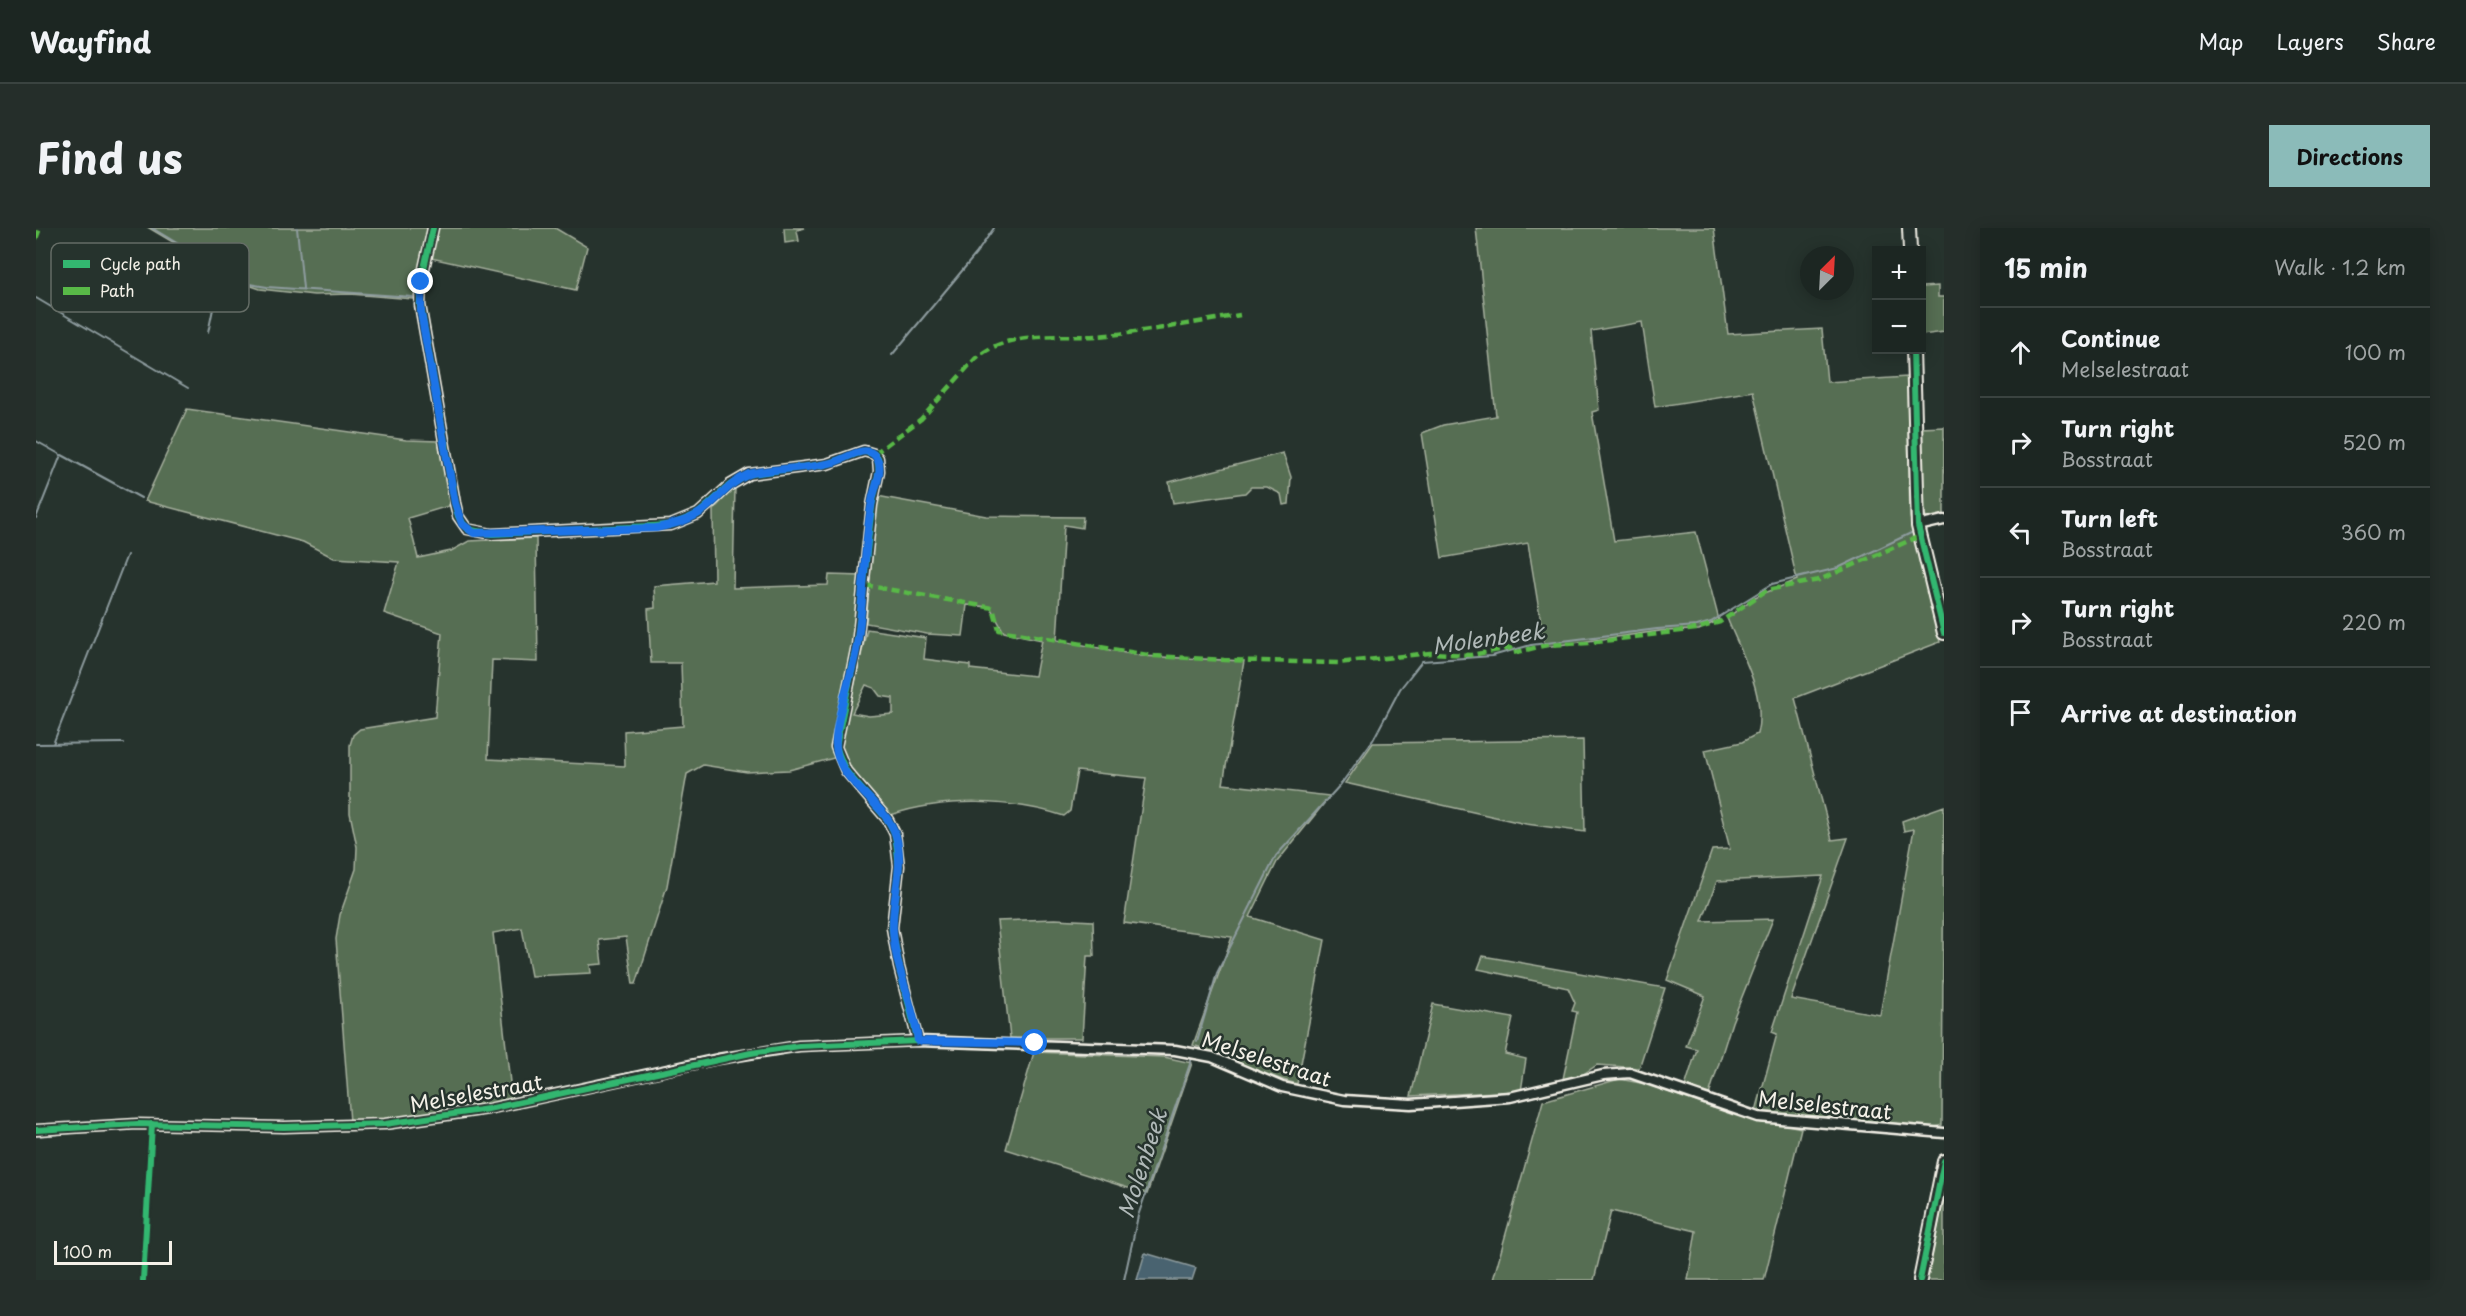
<!DOCTYPE html>
<meta charset="utf-8">
<style>
body{margin:0;font-family:"Playpen Sans",sans-serif;background:#252e2a;color:#f1f3f6}
.controls{position:absolute;right:18px;top:18px;display:grid;overflow:hidden;border-radius:0px;box-shadow:0 3px 15px #0003}
.controls button{width:54px;height:54px;display:grid;place-items:center;padding:0;border:0;border-bottom:2px solid #3a4340;background:#1c2622;color:#f1f3f6;font:30px sans-serif}
.compass{position:absolute;left:1764px;top:18px;width:54px;height:54px;border-radius:50%;background:#1c2622;box-shadow:0 3px 15px #0003;rotate:24deg}
.scale{position:absolute;left:18px;bottom:15px;width:118px;box-sizing:border-box;padding-left:6px;border:3px solid #f4f1e8;border-top:0;font-size:16px;line-height:21px;white-space:nowrap;color:#f4f1e8;-webkit-text-stroke:4px #26332d;paint-order:stroke}
.stop{position:absolute;width:18px;height:18px;margin:-14px;border:4px solid #1a73e8;border-radius:50%;background:#fff}
.stop.end{background:#1a73e8;border-color:#fff;box-shadow:0 2px 6px #0008}
.list{margin:0;padding:0;list-style:none}
h2{display:flex;justify-content:space-between;align-items:center;height:78px;margin:0;padding:0 24px;font-size:26px}
h2 small{font-size:20px;font-weight:400;color:#a0a5a5}
.list li{display:grid;grid-template-columns:39px 1fr auto;gap:18px;align-items:center;box-sizing:border-box;height:90px;padding:0 24px;border-top:2px solid #3a4340}
.list b{display:block;font-size:22px;white-space:nowrap}
.list p{margin:0;font-size:20px;white-space:nowrap;color:#a0a5a5}
.list em{font-size:20px;font-style:normal;color:#a0a5a5}
.icon{flex:none;width:33px;height:33px;fill:none;stroke:currentColor;stroke-width:2;stroke-linecap:round;stroke-linejoin:round}
.map{position:relative;flex:none;width:1908px;height:1052px;overflow:hidden;border-radius:0px}
header{display:flex;align-items:center;gap:36px;box-sizing:border-box;height:84px;padding:0 30px;background:#1c2622;border-bottom:2px solid #3a4340}
header strong{font-size:28px}
nav{display:flex;gap:33px;margin-inline-start:auto;font-size:21px}
.intro{display:flex;align-items:center;justify-content:space-between;box-sizing:border-box;height:144px;padding:0 36px}
h1{margin:0;font-size:42px}
.button{padding:15px 27px;border-radius:0px;background:#8bbbb9;color:#111;font-size:21px;font-weight:700}
main{display:flex;gap:36px;padding:0 36px}
aside{flex:1;background:#1c2622;border-radius:0px;box-shadow:0 3px 15px #0003}
.map>svg:first-child{display:block}
.green{fill:#576e53;stroke:#a6b09e;stroke-width:1.5;fill-rule:evenodd}
.water{fill:#4a646f;stroke:#8e9c9f;stroke-width:1.5}
.lines{fill:none;stroke-linecap:round;stroke-linejoin:round}
.stream{stroke:#8e9c9f;stroke-width:2}
.street-casing{stroke:#f4f1e8;stroke-width:13}
.secondary-casing{stroke:#f4f1e8;stroke-width:16}
.street{stroke:#26332d;stroke-width:8}
.secondary{stroke:#26332d;stroke-width:12}
.quiet{stroke:#58b947;stroke-width:4.5;stroke-dasharray:9 4.5;stroke-linecap:butt}
.cycleway-casing{stroke:#26332d;stroke-width:10}
.cycleway{stroke:#33b770;stroke-width:6}
.route{stroke:#1a73e8;stroke-width:8}
.labels{text-anchor:middle;dominant-baseline:central;stroke-width:5;stroke-linejoin:round;paint-order:stroke}
.street-label{font-size:21px;fill:#f4f1e8;stroke:#26332d}
.water-label{font-size:22px;font-style:italic;fill:#b0b9b8;stroke:#26332d}
.key{fill:#26332d;stroke:#646c65;stroke-width:1.5}
.key-label{font-size:16px;fill:#f4f1e8}
</style>
<header>
<strong>Wayfind</strong>
<nav><a>Map</a><a>Layers</a><a>Share</a></nav>
</header>
<div class="intro"><h1>Find us</h1><a class="button">Directions</a></div>
<main>
<div class="map">
<svg width="1908" height="1052" viewBox="0 0 1908 1052">
<rect width="100%" height="100%" fill="#26332d"/>
<filter id="ink" filterUnits="userSpaceOnUse"><feTurbulence type="fractalNoise" baseFrequency=".0167" numOctaves="2"/><feDisplacementMap in="SourceGraphic" scale="12" xChannelSelector="R" yChannelSelector="G"/><feConvolveMatrix kernelMatrix="1 2 1 2 8 2 1 2 1" color-interpolation-filters="sRGB"/></filter>
<g filter="url(#ink)">
<path class="green" d="M113 0H394L377 71 314 66 278 67 224 61 204 54Z
M402 0H519L551 19 540 62 395 30Z
M748 0H769L761 2 763 13 749 15Z
M1440 0H1678L1692 106 1786 101 1791 154 1871 149 1874 289 1904 414 1759 470 1796 612 1812 610 1755 771 1844 787 1878 601 1868 603 1866 593 1908 578 1906 897 1896 900 1720 883 1741 806 1736 804 1787 648 1681 653 1666 693 1737 691 1696 794 1673 867 1649 859 1661 821 1650 818 1669 768 1631 752 1676 622 1694 621 1669 522 1706 514 1721 506C1731 466 1705 426 1691 390L1719 369 1761 352 1717 163 1619 179 1606 94 1555 103 1563 182 1556 184 1578 313 1660 304 1683 392 1663 402 1624 403 1509 419 1492 315 1406 330 1386 205 1407 197 1460 188Z
M1902 58V69H1908V104L1886 107V59Z
M151 181 370 212 403 213 416 277 372 290 382 330 415 323 433 313 500 310 502 434 456 432 452 531 589 538 588 503 647 498 645 435H615L612 381 619 380 618 358 678 353 677 282 699 259 697 360 792 357 793 347 827 348 823 397 799 510 798 530 753 542 711 544 667 537 651 546 631 658 600 756H597L590 709 563 712 566 736 554 737 555 745 495 748 486 700 457 705 476 872 411 886 314 894 300 711 304 687 320 641 321 619 314 585V517L317 507 324 501 399 489 406 405 348 385 363 334 298 330 267 314 109 273Z
M1908 199V289L1890 290 1887 281 1885 200Z
M1247 225 1255 249 1253 276 1247 277 1245 266 1231 259H1215L1209 265 1137 275 1133 254Z
M841 268 950 288 1047 289 1046 300 1028 297 1021 412 1105 428 1208 433 1187 556 1294 568 1241 634 1214 689 1289 712 1261 856C1225 847 1193 828 1157 817L1196 709 1088 695 1110 550 1041 543 1034 583 1028 588C975 571 908 569 855 587 835 566 815 548 804 520L831 401 890 410 888 431 934 437V441L999 448 1006 412 968 404 954 379 931 377 927 408 891 406 830 395ZM830 457 838 460 844 468 857 470V486L833 488 816 485Z
M1547 512 1549 604 1490 596 1309 555 1337 515Z
M1019 691 1057 693 1058 728H1051L1046 810H974L961 693Z
M1447 728 1629 760 1603 840 1561 837 1546 847 1527 851 1541 784 1536 783 1539 775 1532 760 1442 741Z
M1397 776 1477 790 1469 826 1490 831 1485 863 1375 868Z
M998 824 1128 829 1156 835 1111 966 970 921Z
M1583 851 1610 856 1677 880 1765 900 1728 1052H1652L1660 1003 1575 983 1558 1052H1457L1507 873Z
M1908 968V1052H1891Z"/>
<path class="water" d="M1109 1025 1160 1040 1156 1052H1101Z"/>
<g class="lines">
<path class="stream" d="M116 0 185 42 172 105
M261 0 267 60
M185 42 213 56 231 59 377 69
M0 70 152 160
M856 127 940 26 958 0
M0 213 25 227 0 290
M26 227 105 270
M0 516 88 515
M17 516 91 327
M1161 814 1181 745 1240 628 1305 556 1337 512 1364 461 1386 433 1456 428 1495 417 1621 401 1661 398 1675 394 1736 356 1802 340 1875 305
M0 908 95 900
M1088 1052 1102 988 1156 830"/>
<g class="street-casing">
<path id="street" d="M397 0 385 54 384 77 419 275 422 288 431 301 456 306 635 297 662 286 694 257 713 246 791 236 828 223 838 226 842 230 843 243 836 277 821 417 800 519 810 543 852 592 859 606 863 638 856 700 863 739 882 813
M1882 298 1908 292
M0 902 101 896 248 899 349 896 452 881 682 831 763 818 882 813 1139 822 1176 829 1246 859 1308 872 1375 876 1474 869 1567 847 1594 845 1722 889 1908 905"/>
</g>
<g class="secondary-casing">
<path id="secondary" d="M1873 0 1874 22
M1877 122 1882 298 1908 405
M1884 1052 1908 933"/>
</g>
<use href="#street" class="street"/>
<use href="#secondary" class="secondary"/>
<path class="quiet" d="M0 11 4 0
M838 226 885 191 939 131C975 99 1029 112 1072 107 1117 103 1161 94 1204 87
M828 357 957 380 963 402 1118 428 1188 432 1302 435 1394 425 1435 427 1474 420 1477 425 1511 417 1553 415 1660 401 1684 394 1731 362 1783 352 1884 308"/>
<g class="cycleway-casing">
<path id="cycleway" d="M1877 122 1882 298 1908 405
M0 902 101 896 248 899 349 896 452 881 715 825 763 818 882 813 863 739 856 700 863 638 859 606 852 592 810 543 800 519 821 417 836 277 843 243 842 230 838 226 828 223 791 236 713 246 694 257 662 286 635 297 456 306 431 301 422 288 419 275 384 77 385 54 397 0
M107 1052 116 896
M1884 1052 1908 933"/>
</g>
<use href="#cycleway" class="cycleway"/>
</g>
</g>
<g class="lines" filter="url(#ink)">
<path class="route" d="M385 54V85L419 275 426 296 438 305 620 300C638 296 654 293 669 281 684 269 695 254 713 246 741 239 771 242 798 234 810 231 830 215 840 229 848 239 840 257 837 268 827 317 829 368 821 417 817 446 798 491 800 519 803 556 850 574 860 608 869 640 855 671 857 703 859 741 878 776 882 813L999 815"/>
</g>
<g class="labels">
<g class="street-label">
<text transform="translate(1231 830) rotate(18)">Melselestraat</text>
<text transform="translate(440 864) rotate(-10)">Melselestraat</text>
<text transform="translate(1789 876) rotate(6)">Melselestraat</text>
</g>
<g class="water-label">
<text transform="translate(1452 409) rotate(-8)">Molenbeek</text>
<text transform="translate(1105 935) rotate(-72)">Molenbeek</text>
</g>
</g>
<rect x="15" y="15" width="198" height="69" rx="9" class="key"/>
<rect x="27" y="32" width="27" height="8" fill="#33b770"/>
<rect x="27" y="59" width="27" height="8" fill="#58b947"/>
<g class="key-label">
<text x="64" y="42">Cycle path</text>
<text x="64" y="69">Path</text>
</g>
</svg>
<div class="controls">
<button>+</button>
<button>−</button>
</div>
<svg class="compass" viewBox="-18 -18 36 36"><path d="M0-13l5 13h-10z" fill="#e53935"/><path d="M0 13l5-13h-10z" fill="#a0a5a5"/></svg>
<div class="scale">100 m</div>
<div class="stop" style="left:999px;top:815px"></div>
<div class="stop end" style="left:385px;top:54px"></div>
</div>
<aside>
<h2>15 min<small>Walk · 1.2 km</small></h2>
<ul class="list">
<li><svg class="icon" aria-label="ahead" viewBox="0 0 24 24"><path d="M12 20V5M6 11l6-6 6 6"/></svg><div><b>Continue</b><p>Melselestraat</p></div><em>100 m</em></li>
<li><svg class="icon" aria-label="right" viewBox="0 0 24 24"><path d="M7 20v-9h11M14 6l5 5-5 5"/></svg><div><b>Turn right</b><p>Bosstraat</p></div><em>520 m</em></li>
<li><svg class="icon" aria-label="left" viewBox="0 0 24 24"><path d="M17 20v-9H6M10 6l-5 5 5 5"/></svg><div><b>Turn left</b><p>Bosstraat</p></div><em>360 m</em></li>
<li><svg class="icon" aria-label="right" viewBox="0 0 24 24"><path d="M7 20v-9h11M14 6l5 5-5 5"/></svg><div><b>Turn right</b><p>Bosstraat</p></div><em>220 m</em></li>
<li><svg class="icon" aria-label="arrive" viewBox="0 0 24 24"><path d="M6 21V4h12l-3 4 3 4H6"/></svg><div><b>Arrive at destination</b></div></li>
</ul>
</aside>
</main>
